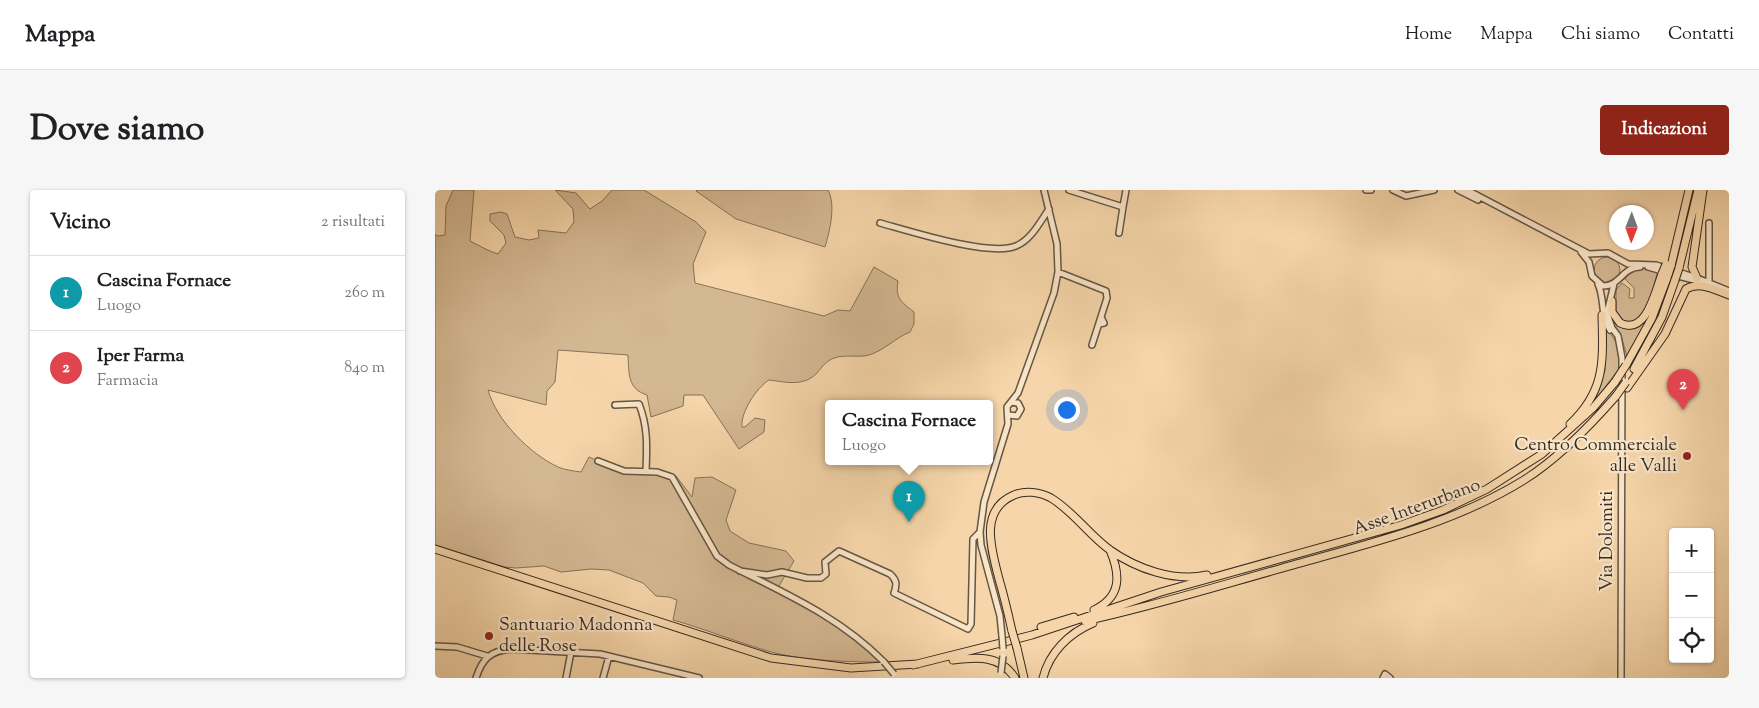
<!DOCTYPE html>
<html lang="it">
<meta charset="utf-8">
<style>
body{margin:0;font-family:"Sorts Mill Goudy",serif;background:#f6f6f6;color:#202124}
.controls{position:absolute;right:15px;bottom:15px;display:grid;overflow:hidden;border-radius:5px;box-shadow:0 1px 4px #0004}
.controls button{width:45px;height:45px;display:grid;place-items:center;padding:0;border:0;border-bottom:1px solid #e0e0e0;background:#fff;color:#202124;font:25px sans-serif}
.compass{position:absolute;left:1174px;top:15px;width:45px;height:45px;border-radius:50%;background:#fff;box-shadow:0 1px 4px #0004;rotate:181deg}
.you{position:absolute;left:631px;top:219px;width:18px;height:18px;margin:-12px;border:4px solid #fff;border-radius:50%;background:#1a73e8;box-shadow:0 0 0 8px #1a73e833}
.badge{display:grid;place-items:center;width:32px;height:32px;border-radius:50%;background:#8f2418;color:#fff;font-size:16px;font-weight:700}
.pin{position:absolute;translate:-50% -41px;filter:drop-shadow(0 1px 2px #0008)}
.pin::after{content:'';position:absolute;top:26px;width:18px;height:15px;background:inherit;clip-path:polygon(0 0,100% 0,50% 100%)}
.popup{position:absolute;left:390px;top:210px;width:168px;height:65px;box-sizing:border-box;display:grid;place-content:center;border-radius:5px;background:#fff;filter:drop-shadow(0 1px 4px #0005);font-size:16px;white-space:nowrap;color:#757577}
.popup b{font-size:19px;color:#202124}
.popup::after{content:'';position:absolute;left:50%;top:100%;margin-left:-10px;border:10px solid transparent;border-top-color:#fff}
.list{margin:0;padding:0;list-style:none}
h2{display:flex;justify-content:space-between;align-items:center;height:65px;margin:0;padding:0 20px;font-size:21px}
h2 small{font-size:16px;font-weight:400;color:#757577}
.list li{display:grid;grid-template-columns:32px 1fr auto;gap:15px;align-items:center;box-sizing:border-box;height:75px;padding:0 20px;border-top:1px solid #e0e0e0}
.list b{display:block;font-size:19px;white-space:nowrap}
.list p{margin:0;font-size:16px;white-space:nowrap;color:#757577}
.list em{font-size:16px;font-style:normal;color:#757577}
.icon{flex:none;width:28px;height:28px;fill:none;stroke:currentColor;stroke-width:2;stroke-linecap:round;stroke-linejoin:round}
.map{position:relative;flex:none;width:1294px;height:488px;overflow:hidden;border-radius:5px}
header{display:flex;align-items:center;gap:30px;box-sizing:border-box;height:70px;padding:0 25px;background:#fff;border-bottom:1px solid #e0e0e0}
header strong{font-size:24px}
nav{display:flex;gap:28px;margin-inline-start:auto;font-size:18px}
.intro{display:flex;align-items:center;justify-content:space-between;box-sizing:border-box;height:120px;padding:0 30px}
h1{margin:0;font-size:35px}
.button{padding:12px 22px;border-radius:5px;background:#8f2418;color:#fff;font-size:18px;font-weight:700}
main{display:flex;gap:30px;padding:0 30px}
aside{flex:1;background:#fff;border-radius:5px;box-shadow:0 1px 4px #0004}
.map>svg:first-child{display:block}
.green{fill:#d4b892;stroke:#84725a}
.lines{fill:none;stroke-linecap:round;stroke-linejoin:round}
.minor-casing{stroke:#655644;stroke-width:8}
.highway-casing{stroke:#352b23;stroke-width:9}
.minor{stroke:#f8e4c7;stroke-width:5}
.highway{stroke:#f5d5a9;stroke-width:7}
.minor-bridge-casing{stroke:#655644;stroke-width:8;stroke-linecap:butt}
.highway-bridge-casing{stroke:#352b23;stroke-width:9;stroke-linecap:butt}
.minor-bridge{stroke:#f8e4c7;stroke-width:5}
.highway-bridge{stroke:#f5d5a9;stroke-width:7}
.poi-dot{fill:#8f2418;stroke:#f8e4c7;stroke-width:2}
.labels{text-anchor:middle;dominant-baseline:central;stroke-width:4.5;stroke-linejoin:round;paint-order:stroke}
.poi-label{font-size:18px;fill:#352b23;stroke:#f8e4c7;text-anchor:end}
.street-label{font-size:18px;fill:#352b23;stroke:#f8e4c7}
</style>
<header>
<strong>Mappa</strong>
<nav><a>Home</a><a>Mappa</a><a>Chi siamo</a><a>Contatti</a></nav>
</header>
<div class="intro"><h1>Dove siamo</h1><a class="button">Indicazioni</a></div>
<main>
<aside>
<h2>Vicino<small>2 risultati</small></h2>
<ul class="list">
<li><span class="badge" style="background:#0f9aa8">1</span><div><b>Cascina Fornace</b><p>Luogo</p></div><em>260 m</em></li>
<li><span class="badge" style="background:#e0444e">2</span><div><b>Iper Farma</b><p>Farmacia</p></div><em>840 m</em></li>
</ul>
</aside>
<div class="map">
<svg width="1294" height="488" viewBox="0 0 1294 488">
<rect width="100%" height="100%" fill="#f5d5a9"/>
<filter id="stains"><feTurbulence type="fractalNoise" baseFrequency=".004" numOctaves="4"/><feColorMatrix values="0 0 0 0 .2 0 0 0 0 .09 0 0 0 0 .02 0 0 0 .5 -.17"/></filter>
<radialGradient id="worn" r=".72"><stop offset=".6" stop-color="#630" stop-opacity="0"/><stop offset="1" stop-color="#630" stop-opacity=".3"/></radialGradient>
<path class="green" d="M18 0H39L35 51C45 56 53 61 63 64L71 53 69 45 55 31V24L66 22 72 24 80 47 94 50 104 48 103 40 131 43 139 32 138 19 120 0 141 3 155 19 167 11 177 0H209L261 32 271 42 258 74 260 93 389 126 403 120 415 121 439 77 463 91C460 108 466 112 479 122V134L475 142C460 148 450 160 434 165 423 168 411 164 399 168 391 171 387 177 382 183 369 197 350 192 334 190 322 197 305 223 307 237H310L320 228 330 230 329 242 304 259 268 205H249L248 216 216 227 212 205C192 199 194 182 193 165L123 160 120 192 112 201 111 215 53 200C61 230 95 264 123 277 130 280 139 281 146 282L154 267 190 283 212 282 241 286 257 307 260 288 277 287 301 300 291 330 295 341 314 353 351 361 359 371 342 399 407 437 447 472C413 472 377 471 344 464 308 455 274 440 238 430L242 410 234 407 221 406 208 393 174 380 156 379 126 382 109 376 81 378 69 377 0 355V44L2 46 10 45 11 16Z
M262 0H393C401 15 395 40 390 57L301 29 261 1Z
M1159 80a13 13 0 1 1 26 0a13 13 0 1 1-26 0Z
M1206 78 1223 81C1216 104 1217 115 1198 132L1189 131 1181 122V100L1187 93 1195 99 1194 108H1199V98L1190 89 1194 82Z
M1174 120 1193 138 1202 137 1213 128 1192 166 1187 149 1178 136Z
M1172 139 1181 152 1185 177 1153 220 1163 203 1170 180V140Z"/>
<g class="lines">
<g class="minor-casing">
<path id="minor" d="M634 0 688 17 691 0
M931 0H936
M958 0 971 6 999 0
M1023 0 1043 10
M1032 0 1154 64 1173 63 1193 74 1221 75 1262 88 1294 101
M445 33C474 41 555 67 581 56 596 50 605 32 614 19
M684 43 688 17
M1146 62 1154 72 1157 86 1168 96C1185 96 1188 77 1205 77
M1213 77 1231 82
M623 82 671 101 672 108 657 155
M1239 85 1267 92
M1163 94C1170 109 1165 125 1175 140
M1179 94 1172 123 1177 138 1183 146 1187 168 1186 488
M1274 94V33
M664 134 669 133 666 127
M180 215 204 214C213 237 212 256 211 281
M574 225 582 226 586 219 583 213 576 212
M163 271 189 281 222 282 237 287 282 366 294 375C351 404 403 426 449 472
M305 381 332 385 347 382 372 388H386L391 384 390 372 404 361 455 384C462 390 462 395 459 403L533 439 536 434 538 349 545 342
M567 446 565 426 546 355 545 342 549 312 573 234 572 217 583 203 619 103 623 82 622 54 609 0
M0 456 22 457 52 466
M41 488C47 469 55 461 76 459L165 464 264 488
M131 488 136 462
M168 488 174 466
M948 488 950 484 955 488"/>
</g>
<g class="highway-casing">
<path id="highway" d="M1236 76 1254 0
M1244 78 1263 0
M1262 88 1257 77 1268 0
M1177 111V122L1185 133C1212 146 1220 101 1227 84
M1191 175 1217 128 1232 88
M1199 179 1227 127 1240 90
M1192 198 1230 144 1251 99C1265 91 1280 100 1294 105
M1135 234C1171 200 1168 171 1167 125
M0 359 336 468 416 478 483 474
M659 420C686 407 686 386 675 360
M650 431C715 417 780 397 844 379 927 355 1015 336 1089 290 1124 268 1154 237 1181 206
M606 437 639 427
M577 441C573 423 569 406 564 389 557 361 543 320 579 305 590 300 605 302 616 308 638 321 654 345 675 360 702 379 739 392 772 385
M582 458 589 488
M518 470C543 467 565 465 580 488
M478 475 597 445 726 402 966 335 1008 320 1052 299 1107 264 1158 218 1180 192
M608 488C614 463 634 443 658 433"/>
</g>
<use href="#minor" class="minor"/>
<use href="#highway" class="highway"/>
<g class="minor-bridge-casing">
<path id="minor-bridge" d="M567 446 568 459
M449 472 459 484
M566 483 568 466"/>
</g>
<g class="highway-bridge-casing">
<path id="highway-bridge" d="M1227 84 1231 74
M1232 88 1236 76
M1240 90 1244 78
M1180 192 1191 175
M1181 206 1191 192
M577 441 582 458"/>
</g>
<use href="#minor-bridge" class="minor-bridge"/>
<use href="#highway-bridge" class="highway-bridge"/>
</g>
<g class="poi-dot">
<circle cx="1252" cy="266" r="5"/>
<circle cx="54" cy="446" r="5"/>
</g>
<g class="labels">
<g class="poi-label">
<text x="1242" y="256">Centro Commerciale<tspan x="1242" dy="21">alle Valli</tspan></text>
<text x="64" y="436" text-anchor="start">Santuario Madonna<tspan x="64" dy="21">delle Rose</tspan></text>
</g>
<g class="street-label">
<text transform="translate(982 318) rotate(-20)">Asse Interurbano</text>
<text transform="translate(1173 351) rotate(-90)">Via Dolomiti</text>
</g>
</g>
<rect width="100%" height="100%" filter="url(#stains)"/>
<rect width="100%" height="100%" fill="url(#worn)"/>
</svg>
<div class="controls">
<button>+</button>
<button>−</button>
<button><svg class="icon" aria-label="locate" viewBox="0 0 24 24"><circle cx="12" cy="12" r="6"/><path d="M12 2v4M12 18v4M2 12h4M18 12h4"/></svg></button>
</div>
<svg class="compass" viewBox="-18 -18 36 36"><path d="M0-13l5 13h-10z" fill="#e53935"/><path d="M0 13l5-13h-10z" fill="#757577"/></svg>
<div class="you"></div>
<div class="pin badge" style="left:474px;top:332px;background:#0f9aa8">1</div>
<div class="popup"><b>Cascina Fornace</b>Luogo</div>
<div class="pin badge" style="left:1248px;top:220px;background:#e0444e">2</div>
</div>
</main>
